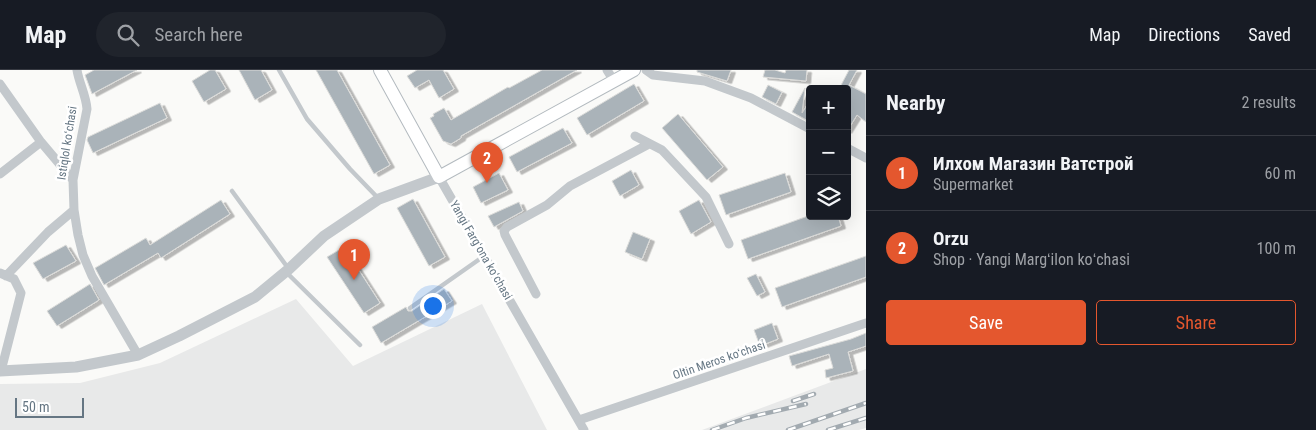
<!DOCTYPE html>
<meta charset="utf-8">
<style>
body{margin:0;font-family:"Roboto Condensed",sans-serif;background:#20242c;color:#f1f3f6}
.controls{position:absolute;right:15px;top:15px;display:grid;overflow:hidden;border-radius:5px;box-shadow:0 5px 20px #0002}
.controls button{width:45px;height:45px;display:grid;place-items:center;padding:0;border:0;border-bottom:1px solid #363941;background:#171b24;color:#f1f3f6;font:25px sans-serif}
.scale{position:absolute;left:15px;bottom:12px;width:69px;box-sizing:border-box;padding-left:5px;border:2px solid #657683;border-top:0;font-size:14px;line-height:18px;white-space:nowrap;color:#657683;-webkit-text-stroke:4px #fff;paint-order:stroke}
.you{position:absolute;left:432px;top:235px;width:18px;height:18px;margin:-12px;border:4px solid #fff;border-radius:50%;background:#1a73e8;box-shadow:0 0 0 8px #1a73e833}
.badge{display:grid;place-items:center;width:32px;height:32px;border-radius:50%;background:#e4572e;color:#fff;font-size:16px;font-weight:700}
.pin{position:absolute;translate:-50% -41px;filter:drop-shadow(0 1px 2px #0008)}
.pin::after{content:'';position:absolute;top:26px;width:18px;height:15px;background:inherit;clip-path:polygon(0 0,100% 0,50% 100%)}
.list{margin:0;padding:0;list-style:none}
h2{display:flex;justify-content:space-between;align-items:center;height:65px;margin:0;padding:0 20px;font-size:21px}
h2 small{font-size:16px;font-weight:400;color:#9ea1a6}
.list li{display:grid;grid-template-columns:32px 1fr auto;gap:15px;align-items:center;box-sizing:border-box;height:75px;padding:0 20px;border-top:1px solid #363941}
.list b{display:block;font-size:19px;white-space:nowrap}
.list p{margin:0;font-size:16px;white-space:nowrap;color:#9ea1a6}
.list em{font-size:16px;font-style:normal;color:#9ea1a6}
.actions{display:flex;gap:10px;padding:15px 20px}
.actions a{flex:1;padding:11px 0;border:1px solid #e4572e;border-radius:5px;text-align:center;font-size:18px;color:#e4572e}
.actions .main{background:#e4572e;color:#fff}
.icon{flex:none;width:28px;height:28px;fill:none;stroke:currentColor;stroke-width:2;stroke-linecap:round;stroke-linejoin:round}
.map{position:relative;flex:none;width:866px;height:360px;overflow:hidden}
header{display:flex;align-items:center;gap:30px;box-sizing:border-box;height:70px;padding:0 25px;background:#171b24;border-bottom:1px solid #363941}
header strong{font-size:24px}
nav{display:flex;gap:28px;margin-inline-start:auto;font-size:18px}
.search{width:350px;height:45px;background:#20242c;display:flex;align-items:center;gap:12px;box-sizing:border-box;padding:0 18px;border-radius:28px;color:#9ea1a6;font-size:19px}
main{display:flex}
aside{flex:1;background:#171b24}
.map>svg:first-child{display:block}
.built{fill:#e8e9e9}
.building{fill:#aab3b9;stroke:#dcdcda;filter:url(#shadow)}
.lines{fill:none;stroke-linecap:round;stroke-linejoin:round}
.secondary-casing{stroke:#b3babf;stroke-width:14}
.service{stroke:#c3c8cc;stroke-width:4.5}
.minor{stroke:#c3c8cc;stroke-width:9}
.tertiary{stroke:#c3c8cc;stroke-width:11}
.secondary{stroke:#fff;stroke-width:12}
.rail-casing{stroke:#a2aab0;stroke-width:4.5}
.rail{stroke:#fff;stroke-width:2.5;stroke-dasharray:8;stroke-linecap:butt}
.labels{text-anchor:middle;dominant-baseline:central;stroke-width:5;stroke-linejoin:round;paint-order:stroke}
.street-label{font-size:12px;fill:#657683;stroke:#fff}
</style>
<header>
<strong>Map</strong>
<div class="search"><svg class="icon" aria-label="search" viewBox="0 0 24 24"><circle cx="10" cy="10" r="6"/><path d="M15 15l6 6"/></svg>Search here</div>
<nav><a>Map</a><a>Directions</a><a>Saved</a></nav>
</header>
<main>
<div class="map">
<svg width="866" height="360" viewBox="0 0 866 360">
<defs>
<filter id="shadow"><feDropShadow dx="4.5" dy="2.5" stdDeviation="0" flood-color="#0004"/></filter>
</defs>
<rect width="100%" height="100%" fill="#fafaf8"/>
<path class="built" d="M296 229 353 296 482 234 547 360H0V314L80 313 160 293Z
M866 299V358L859 360H702Z"/>
<path class="building" d="M94 0H137L92 24 85 5Z
M210 0H215L226 19 204 32 192 11Z
M239 0H261L272 20 255 30Z
M316 0H337L390 95 374 104Z
M417 0H443L454 19 439 28 429 10 415 18 407 6Z
M542 0H577L461 66V68L451 74 443 71 430 48 434 46 433 44 444 38 451 50 508 17 509 18Z
M697 0H731L727 11 697 2Z
M765 0H775L785 3 786 0H807L806 11 763 7Z
M849 0H857L849 15 866 24V52L857 45 847 61V19H839Z
M634 14 644 31 587 65 577 48Z
M768 15 782 22 776 34 762 27Z
M805 18 802 43 810 31V52L792 42Z
M160 33 167 48 93 83 87 70 88 67Z
M678 44 723 97 707 110 662 58Z
M563 58 572 73 517 102 509 87Z
M631 100 639 115 620 126 612 111Z
M499 103 508 120 481 133 473 117Z
M785 103 791 122 726 145 719 125Z
M413 129 445 187 429 196 397 138Z
M221 130 230 144 161 188 158 183 104 215 95 198 146 168 150 175Z
M699 130 711 152 691 164 679 141Z
M519 132 523 141 494 157 488 146Z
M808 146H838L841 156 748 189 741 170Z
M633 162 650 169 642 189 625 182Z
M66 175 76 191 43 209 33 193Z
M344 177 380 233 364 243 327 187Z
M866 186V207L782 237 775 218Z
M756 204 765 222 757 226 747 208Z
M90 214 99 230 57 256 47 241Z
M444 219 452 231 381 273 372 257 406 237 408 241H412Z
M772 253 778 269 760 276 754 260Z
M866 263V276L848 282 853 301 826 308 825 300 833 298 829 284 792 296 789 286 851 269Z"/>
<g class="lines">
<g class="secondary-casing">
<path id="secondary" d="M380 0 439 107 634 0"/>
</g>
<path class="service" d="M279 0 307 49 350 99 378 128
M232 121 288 198
M286 202 360 275
M410 238 484 186"/>
<path class="minor" d="M77 0C79 13 86 25 87 39L73 110 74 140 78 165 83 185 92 206 138 285
M607 0 614 11
M646 0 653 5 705 11 751 28 810 59
M0 14 41 72 73 110
M635 66 662 80 706 127 729 174
M847 78 866 88
M0 104 41 72
M439 107 584 360
M0 203 14 209 21 223 1 301
M6 206 48 162 74 140
M536 224 505 165 504 161 507 157 547 135 570 116 649 74
M579 350 866 253"/>
<path class="tertiary" d="M0 301 76 297 138 285 179 266 255 227 289 199 324 166 379 129 439 107"/>
<use href="#secondary" class="secondary"/>
<g class="rail-casing">
<path id="rail" d="M793 331 814 324
M712 360 746 348 806 334
M788 360 866 333
M828 360 866 348"/>
</g>
<use href="#rail" class="rail"/>
</g>
<g class="labels">
<g class="street-label">
<text transform="translate(67 73) rotate(-81)">Istiqlol koʻchasi</text>
<text transform="translate(481 180) rotate(60)">Yangi Fargʻona koʻchasi</text>
<text transform="translate(719 290) rotate(-19)">Oltin Meros koʻchasi</text>
</g>
</g>
</svg>
<div class="controls">
<button>+</button>
<button>−</button>
<button><svg class="icon" aria-label="layers" viewBox="0 0 24 24"><path d="M12 4l9 5-9 5-9-5zM3 14l9 5 9-5"/></svg></button>
</div>
<div class="scale">50 m</div>
<div class="you"></div>
<div class="pin badge" style="left:354px;top:210px">1</div>
<div class="pin badge" style="left:487px;top:113px">2</div>
</div>
<aside>
<h2>Nearby<small>2 results</small></h2>
<ul class="list">
<li><span class="badge">1</span><div><b>Илхом Магазин Ватстрой</b><p>Supermarket</p></div><em>60 m</em></li>
<li><span class="badge">2</span><div><b>Orzu</b><p>Shop · Yangi Margʻilon koʻchasi</p></div><em>100 m</em></li>
</ul>
<div class="actions"><a class="main">Save</a><a>Share</a></div>
</aside>
</main>
